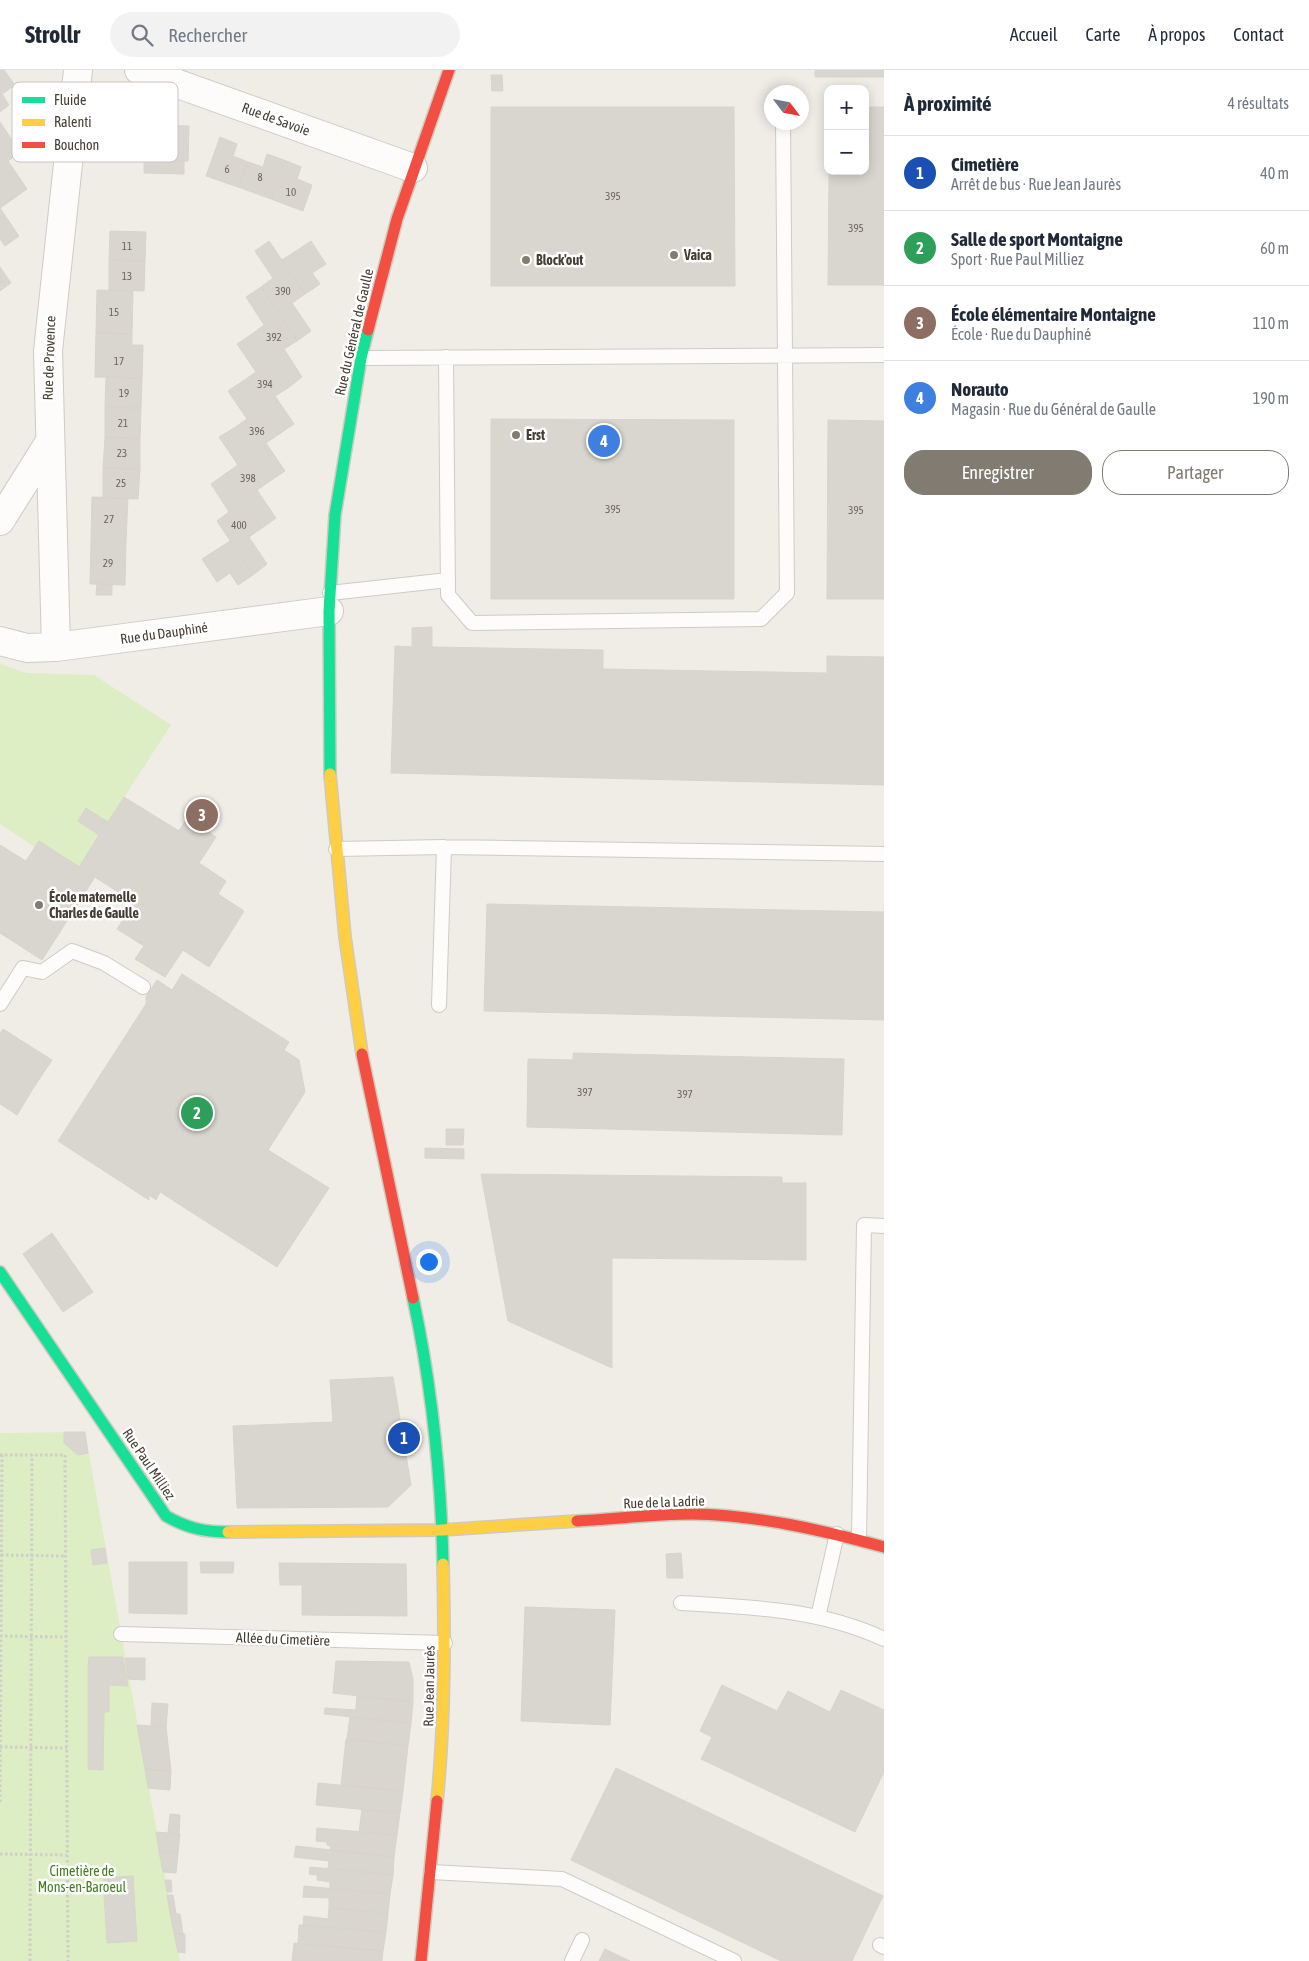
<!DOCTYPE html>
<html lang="fr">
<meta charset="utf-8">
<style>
body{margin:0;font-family:"Asap Condensed",sans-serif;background:#f2f2f3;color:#1f2937}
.controls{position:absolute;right:15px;top:15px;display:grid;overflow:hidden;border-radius:10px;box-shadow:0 2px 12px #0003}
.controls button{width:45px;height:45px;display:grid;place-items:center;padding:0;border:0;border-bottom:1px solid #e0e1e3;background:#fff;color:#1f2937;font:25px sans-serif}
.compass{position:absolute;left:764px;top:15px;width:45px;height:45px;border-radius:50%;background:#fff;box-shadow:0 2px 12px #0003;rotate:122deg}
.you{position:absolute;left:428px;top:1191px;width:18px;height:18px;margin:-12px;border:4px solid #fff;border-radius:50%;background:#1a73e8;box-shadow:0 0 0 8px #1a73e833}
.badge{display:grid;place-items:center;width:32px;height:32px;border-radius:50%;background:#827b72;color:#fff;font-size:16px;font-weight:700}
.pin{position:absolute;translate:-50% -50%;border:2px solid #fff;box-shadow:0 1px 5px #0006}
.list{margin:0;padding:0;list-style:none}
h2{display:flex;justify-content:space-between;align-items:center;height:65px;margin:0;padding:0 20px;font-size:21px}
h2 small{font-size:16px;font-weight:400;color:#747a83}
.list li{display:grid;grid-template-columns:32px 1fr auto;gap:15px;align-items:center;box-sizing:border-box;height:75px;padding:0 20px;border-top:1px solid #e0e1e3}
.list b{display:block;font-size:19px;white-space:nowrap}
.list p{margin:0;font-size:16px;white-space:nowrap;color:#747a83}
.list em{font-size:16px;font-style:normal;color:#747a83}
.actions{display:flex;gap:10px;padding:15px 20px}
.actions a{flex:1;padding:11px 0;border:1px solid #827b72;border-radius:20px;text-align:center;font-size:18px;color:#827b72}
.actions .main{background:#827b72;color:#fff}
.icon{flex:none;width:28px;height:28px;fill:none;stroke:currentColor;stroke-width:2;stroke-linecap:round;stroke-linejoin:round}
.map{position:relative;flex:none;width:884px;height:1891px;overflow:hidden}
header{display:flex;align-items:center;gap:30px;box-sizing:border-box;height:70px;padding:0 25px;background:#fff;border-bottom:1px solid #e0e1e3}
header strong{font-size:24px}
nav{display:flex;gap:28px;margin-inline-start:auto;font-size:18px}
.search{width:350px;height:45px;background:#f2f2f3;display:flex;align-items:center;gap:12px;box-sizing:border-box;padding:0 18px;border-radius:28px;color:#747a83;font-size:19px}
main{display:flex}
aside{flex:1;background:#fff}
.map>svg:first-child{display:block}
.green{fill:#ddedc4}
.building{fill:#d9d6cf;stroke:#d8d4cd}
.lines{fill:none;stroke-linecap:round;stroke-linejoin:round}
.lane-casing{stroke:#cecbc5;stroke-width:16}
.street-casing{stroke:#cecbc5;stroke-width:30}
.fast-casing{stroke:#d0cabd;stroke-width:14}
.slow-casing{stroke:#d0cabd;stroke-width:14}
.jam-casing{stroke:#d0cabd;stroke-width:14}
.path{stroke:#d1cdc8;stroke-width:3;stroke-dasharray:2.5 2.5;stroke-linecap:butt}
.lane{stroke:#fdfcfb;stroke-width:14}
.street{stroke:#fdfcfb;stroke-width:28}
.fast{stroke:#16e098;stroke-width:11}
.slow{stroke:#ffcf43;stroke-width:11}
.jam{stroke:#f24e42;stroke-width:11}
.poi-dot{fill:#827b72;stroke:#fff;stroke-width:2}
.labels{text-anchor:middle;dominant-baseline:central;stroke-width:5;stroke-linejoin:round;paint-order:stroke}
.number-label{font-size:11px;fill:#6c655b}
.street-label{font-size:14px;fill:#463e33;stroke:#fff}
.poi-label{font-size:14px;font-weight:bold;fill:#463e33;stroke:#fff;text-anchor:start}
.park-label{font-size:14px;fill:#447e20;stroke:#fff}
.key{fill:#fff;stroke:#c8c5c2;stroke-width:1}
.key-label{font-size:14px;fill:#463e33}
</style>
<header>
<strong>Strollr</strong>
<div class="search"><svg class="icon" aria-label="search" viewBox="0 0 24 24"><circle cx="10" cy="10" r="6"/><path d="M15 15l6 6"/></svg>Rechercher</div>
<nav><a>Accueil</a><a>Carte</a><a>À propos</a><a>Contact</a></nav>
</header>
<main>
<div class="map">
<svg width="884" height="1891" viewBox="0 0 884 1891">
<rect width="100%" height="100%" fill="#f0ede7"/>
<path class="green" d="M0 594 27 603 94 605 171 655 108 752 87 738 78 751 99 765 79 797 35 777 0 754Z
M85 1362 180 1891H0V1363Z"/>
<path class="building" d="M0 0H4L15 15 2 24 9 35 0 42Z
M815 0H884V7H815Z
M491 5H502L503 21H492Z
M491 37H734L735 216H491Z
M865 37H884V215H828L829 101H865Z
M0 52 20 82 8 91 27 119 13 129 0 111Z
M145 55 189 56 188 91 144 90Z
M220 67 237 74 233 86 248 92 238 117 206 106Z
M267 84 284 90 271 129 238 117 248 92 263 97Z
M144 90 184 91V104L144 103Z
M284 90 301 97 297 109 312 115 303 141 271 129Z
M0 111 13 129 0 138 19 166 5 176 0 169Z
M110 161 146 162 145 191 109 190Z
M269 171 305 224 292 233 311 261 297 271 261 217 273 208 255 181Z
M311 171 326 194 312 203 320 214 305 224 282 190Z
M109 190 145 191 144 221 109 220Z
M0 197 11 213 0 221Z
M261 217 297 271 284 279 302 307 288 318 252 264 264 255 246 227Z
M97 220 133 221 132 264 96 263Z
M96 263 132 264V275H143L142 308 95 307Z
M252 264 288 318 275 326 294 354 279 364 243 311 256 302 237 274Z
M106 307 142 308 141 338 105 337Z
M243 311 279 364 266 373 285 401 270 411 234 358 247 349 228 321Z
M105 337 141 338 140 369 105 367Z
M491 349 734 350V529H491Z
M828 350 884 351V529H827Z
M234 358 270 411 257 420 276 448 262 458 225 404 238 395 219 367Z
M105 367 140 369V399L103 398Z
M103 398 140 399 138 429 103 428Z
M225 404 262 458 249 467 267 494 253 505 217 451 229 442 211 414Z
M92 427 128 428 126 471H91Z
M91 471H126L125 515 90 514Z
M230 471 253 505 238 515 230 503 217 512 202 489Z
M97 514 112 515V525H96Z
M432 557V577L603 580V599L827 603V586L884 587V715L391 703 395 576 412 577V558Z
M124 727 179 761 187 748 216 767 199 793 226 811 218 824 244 841 209 897 183 880 165 907 135 889 144 876 117 859 134 832 79 797 99 765 78 751 86 738 108 752Z
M39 771 95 807 42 890 0 863V775L26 791Z
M487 834 884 842V950L484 941Z
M182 904 289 972 284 980 299 990 305 1022 268 1080 329 1118 277 1197 160 1122 156 1130 149 1125V1130L58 1071 146 934V927L157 910 172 920Z
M3 959 52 990 34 1017 0 996V963Z
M573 983 844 989 842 1065 527 1057 528 989 573 990Z
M0 996 34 1017 17 1045 0 1034Z
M446 1059H464L463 1075H446Z
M425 1078 464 1079V1089L425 1088Z
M481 1104 782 1107V1113H806V1190L612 1188V1298L508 1251Z
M52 1163 93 1222 63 1242 23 1184Z
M393 1307 411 1415 388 1437 237 1438 233 1356 333 1352 330 1310Z
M64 1362H85L88 1383 78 1385 64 1373Z
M105 1478 107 1493 93 1495 91 1480Z
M681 1483 683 1508H667L666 1484Z
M129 1492H187V1544L129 1543Z
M200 1492H234L233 1503H201Z
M279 1493 406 1494 407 1546 302 1545V1515H280Z
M525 1537 615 1540 610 1655 521 1651Z
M89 1587H123L125 1599H88Z
M125 1588H145V1610L128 1609Z
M336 1591 409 1592 413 1609V1632L333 1623Z
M88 1599H125L128 1616 109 1615V1642H104L103 1700 88 1699Z
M722 1615 777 1641 788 1621 830 1642 841 1620 884 1640V1702L855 1762 701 1689 712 1667 700 1661Z
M357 1625 413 1632 411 1653 324 1644 325 1638 356 1640Z
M152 1633 168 1634 166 1657 151 1656Z
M350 1647 411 1653 408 1676 347 1669Z
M137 1655 166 1657 171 1701 145 1699Z
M346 1669 408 1676 403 1721 341 1715Z
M616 1698 883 1826 852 1891H781L571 1790Z
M145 1699 171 1701 170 1720 148 1718Z
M318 1713 403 1721 400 1743 316 1735Z
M362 1739 400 1743 397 1765 359 1762Z
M170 1744 180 1745 179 1764 168 1763Z
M317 1758 397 1765 394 1787 330 1780 331 1776 327 1775V1772L316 1771Z
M156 1762 180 1764 178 1783 159 1781Z
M296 1776 394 1787 393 1805 328 1798 329 1791 294 1787Z
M159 1781 178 1783 176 1803 163 1802Z
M310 1797 393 1805 390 1824 330 1818V1812L317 1810V1805L309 1804Z
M133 1806 137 1871 107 1873 103 1808Z
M165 1810H171L172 1822H167Z
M304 1816 390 1824 388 1843 329 1838V1828L303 1827Z
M167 1825H173L176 1844 170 1843Z
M329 1838 388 1843 386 1862 303 1855 304 1846 328 1849Z
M170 1843 180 1844 183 1864 174 1863Z
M299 1855 386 1862 383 1881 298 1874Z
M174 1863 185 1864V1883L178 1882Z
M294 1873 383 1881 382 1891H292Z
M605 1879 630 1891H599Z"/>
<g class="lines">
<g class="lane-casing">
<path id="lane" d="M446 287 448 525 472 553 761 549 787 523 783 52
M361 288 884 285
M330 523 448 510
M336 779 444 777 884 784
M0 934 23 898 42 902 72 881 104 893 143 917
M439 935 444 777
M859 1469 864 1155 884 1156
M681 1533C750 1537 820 1539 884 1569
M818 1547 837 1464
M121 1564 445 1573
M431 1802 562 1809 734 1891
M880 1875 884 1877
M572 1891 582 1870"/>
</g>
<g class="street-casing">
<path id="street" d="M139 0 413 98
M0 451 49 373
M0 571 27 578 56 577 329 541
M56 577 48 281 78 0"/>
</g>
<g class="fast-casing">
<path id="fast" d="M330 704 329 541 335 445 361 288 368 260
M0 1202 166 1446C187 1458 204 1462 228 1462
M413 1228C431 1312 441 1408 443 1494"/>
</g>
<g class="slow-casing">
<path id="slow" d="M330 704 345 867 362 984
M228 1462 442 1460 577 1451
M437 1731C445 1652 445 1573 443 1494"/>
</g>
<g class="jam-casing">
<path id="jam" d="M368 260 397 149 449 0
M362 984 413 1228
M577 1451C615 1449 654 1444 692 1444 757 1445 822 1460 884 1477
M421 1891 437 1731"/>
</g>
<path class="path" d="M0 1385H65L68 1891
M1 1485 65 1486
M0 1566 66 1567
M0 1677 67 1678
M0 1732 2 1385
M0 1784 67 1785
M30 1891 32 1385"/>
<use href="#lane" class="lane"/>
<use href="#street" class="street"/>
<use href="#fast" class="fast"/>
<use href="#slow" class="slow"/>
<use href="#jam" class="jam"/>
</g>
<g class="poi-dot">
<circle cx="674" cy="185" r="5"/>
<circle cx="526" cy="190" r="5"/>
<circle cx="516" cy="365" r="5"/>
<circle cx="39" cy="835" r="5"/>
</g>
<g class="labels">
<g class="number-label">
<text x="227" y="99">6</text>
<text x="260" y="107">8</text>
<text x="291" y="122">10</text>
<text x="613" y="126">395</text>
<text x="856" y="158">395</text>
<text x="127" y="176">11</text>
<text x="127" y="206">13</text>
<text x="283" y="221">390</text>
<text x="114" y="242">15</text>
<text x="274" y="267">392</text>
<text x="119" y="291">17</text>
<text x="265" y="314">394</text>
<text x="124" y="323">19</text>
<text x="123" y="353">21</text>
<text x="257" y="361">396</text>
<text x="122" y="383">23</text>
<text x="248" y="408">398</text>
<text x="121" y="413">25</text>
<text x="613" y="439">395</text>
<text x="856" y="440">395</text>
<text x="109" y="449">27</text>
<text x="239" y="455">400</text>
<text x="108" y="493">29</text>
<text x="585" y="1022">397</text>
<text x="685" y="1024">397</text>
</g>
<g class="street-label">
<text transform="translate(276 49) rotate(20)">Rue de Savoie</text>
<text transform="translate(354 262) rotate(-77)">Rue du Général de Gaulle</text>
<text transform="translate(49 288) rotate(-88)">Rue de Provence</text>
<text transform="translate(164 563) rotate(-8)">Rue du Dauphiné</text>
<text transform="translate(149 1394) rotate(56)">Rue Paul Milliez</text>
<text transform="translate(664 1432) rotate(-2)">Rue de la Ladrie</text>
<text transform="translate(283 1569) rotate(2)">Allée du Cimetière</text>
<text transform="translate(429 1616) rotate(-89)">Rue Jean Jaurès</text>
</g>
<g class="poi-label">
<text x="684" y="185">Vaica</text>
<text x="536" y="190">Block'out</text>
<text x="526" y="365">Erst</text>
<text x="49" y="827">École maternelle<tspan x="49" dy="16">Charles de Gaulle</tspan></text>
</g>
<g class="park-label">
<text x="82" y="1801">Cimetière de<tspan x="82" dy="16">Mons-en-Baroeul</tspan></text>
</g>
</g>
<rect x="12" y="12" width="166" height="80" rx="8" class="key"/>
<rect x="22" y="27" width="23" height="6" fill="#16e098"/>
<rect x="22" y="49" width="23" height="7" fill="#ffcf43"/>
<rect x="22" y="72" width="23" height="6" fill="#f24e42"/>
<g class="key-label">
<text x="54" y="35">Fluide</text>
<text x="54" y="57">Ralenti</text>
<text x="54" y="80">Bouchon</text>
</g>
</svg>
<div class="controls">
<button>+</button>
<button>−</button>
</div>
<svg class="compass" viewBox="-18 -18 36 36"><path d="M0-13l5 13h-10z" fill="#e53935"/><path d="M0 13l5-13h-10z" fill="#747a83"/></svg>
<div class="you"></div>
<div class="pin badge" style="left:404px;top:1368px;background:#1a4fb4">1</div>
<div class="pin badge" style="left:197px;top:1043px;background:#2e9e5b">2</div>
<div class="pin badge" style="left:202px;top:745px;background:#8d6e63">3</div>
<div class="pin badge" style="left:604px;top:371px;background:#3f7fe0">4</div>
</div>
<aside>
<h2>À proximité<small>4 résultats</small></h2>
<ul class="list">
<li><span class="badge" style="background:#1a4fb4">1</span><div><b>Cimetière</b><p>Arrêt de bus · Rue Jean Jaurès</p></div><em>40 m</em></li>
<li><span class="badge" style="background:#2e9e5b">2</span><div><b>Salle de sport Montaigne</b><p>Sport · Rue Paul Milliez</p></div><em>60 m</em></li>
<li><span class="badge" style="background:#8d6e63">3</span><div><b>École élémentaire Montaigne</b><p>École · Rue du Dauphiné</p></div><em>110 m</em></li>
<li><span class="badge" style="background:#3f7fe0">4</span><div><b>Norauto</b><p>Magasin · Rue du Général de Gaulle</p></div><em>190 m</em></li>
</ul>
<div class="actions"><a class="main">Enregistrer</a><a>Partager</a></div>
</aside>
</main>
